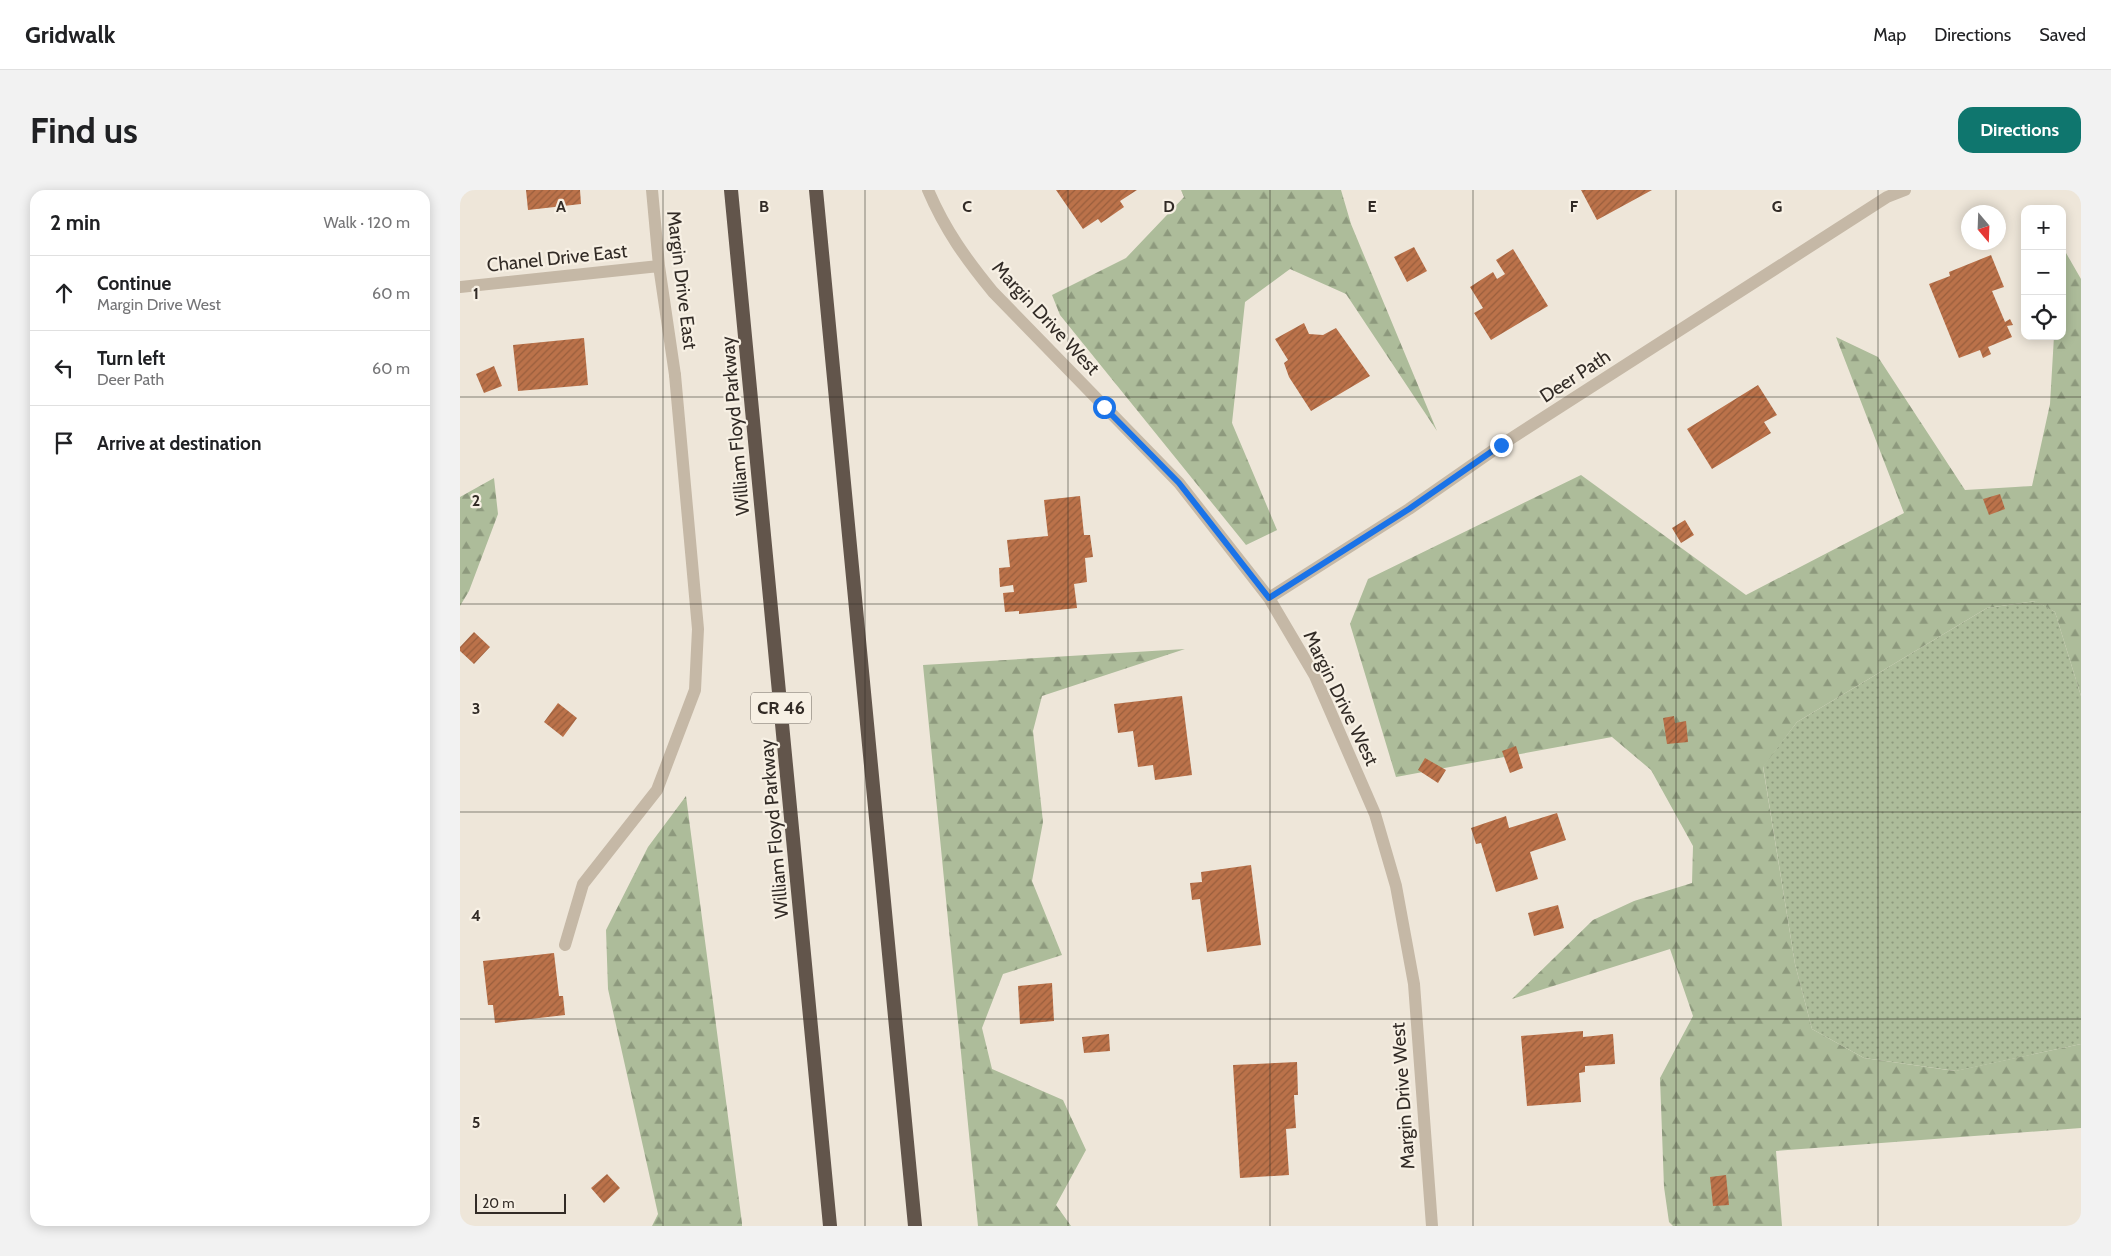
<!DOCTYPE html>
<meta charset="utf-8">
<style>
body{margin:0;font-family:Cabin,sans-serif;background:#f2f2f2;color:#202124}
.controls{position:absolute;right:15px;top:15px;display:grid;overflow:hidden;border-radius:10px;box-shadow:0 2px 12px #0003}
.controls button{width:45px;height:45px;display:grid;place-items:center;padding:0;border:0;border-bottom:1px solid #e0e0e0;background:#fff;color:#202124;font:25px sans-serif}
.compass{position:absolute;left:1501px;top:15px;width:45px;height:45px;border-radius:50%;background:#fff;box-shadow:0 2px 12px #0003;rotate:161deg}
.scale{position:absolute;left:15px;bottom:12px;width:91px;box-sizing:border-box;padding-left:5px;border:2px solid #322b26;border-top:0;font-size:14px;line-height:18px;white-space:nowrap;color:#322b26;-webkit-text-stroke:4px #f7f0e4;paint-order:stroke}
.stop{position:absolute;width:15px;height:15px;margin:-11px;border:4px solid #1a73e8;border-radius:50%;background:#fff}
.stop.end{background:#1a73e8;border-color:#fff;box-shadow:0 1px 5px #0008}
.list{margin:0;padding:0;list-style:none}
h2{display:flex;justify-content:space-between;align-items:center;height:65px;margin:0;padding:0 20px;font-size:21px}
h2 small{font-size:16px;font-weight:400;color:#757577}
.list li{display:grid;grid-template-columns:32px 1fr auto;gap:15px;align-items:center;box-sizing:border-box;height:75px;padding:0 20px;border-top:1px solid #e0e0e0}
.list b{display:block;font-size:19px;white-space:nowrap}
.list p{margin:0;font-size:16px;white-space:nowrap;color:#757577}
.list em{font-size:16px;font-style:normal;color:#757577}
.icon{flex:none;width:28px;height:28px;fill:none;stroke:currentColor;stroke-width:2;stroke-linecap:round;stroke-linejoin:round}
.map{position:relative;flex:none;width:1621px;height:1036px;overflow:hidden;border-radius:15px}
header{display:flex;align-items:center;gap:30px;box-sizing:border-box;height:70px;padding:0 25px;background:#fff;border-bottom:1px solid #e0e0e0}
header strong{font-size:24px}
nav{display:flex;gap:28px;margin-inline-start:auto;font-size:18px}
.intro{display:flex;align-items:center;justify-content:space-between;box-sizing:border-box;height:120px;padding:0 30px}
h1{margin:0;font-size:35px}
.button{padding:12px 22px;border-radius:15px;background:#0f766e;color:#fff;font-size:18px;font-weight:700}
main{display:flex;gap:30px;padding:0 30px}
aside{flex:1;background:#fff;border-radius:15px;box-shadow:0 2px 12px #0003}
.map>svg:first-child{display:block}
.grass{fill:url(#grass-dots)}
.forest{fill:url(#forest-firs)}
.building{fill:url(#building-hatch)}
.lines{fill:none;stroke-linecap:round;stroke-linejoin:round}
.service{stroke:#c5b8a6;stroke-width:12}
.minor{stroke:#c5b8a6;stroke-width:12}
.trunk{stroke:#62554b;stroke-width:14}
.route{stroke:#1a73e8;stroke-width:6}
.grid{fill:none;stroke:#322b26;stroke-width:1;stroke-opacity:0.55}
.labels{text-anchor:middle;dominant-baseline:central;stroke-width:4.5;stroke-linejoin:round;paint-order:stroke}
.shield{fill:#f7f0e4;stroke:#6d665f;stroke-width:1}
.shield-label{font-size:18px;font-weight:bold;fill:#322b26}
.street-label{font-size:19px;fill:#322b26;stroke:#f7f0e4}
.grid-label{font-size:16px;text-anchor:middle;font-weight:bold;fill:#322b26;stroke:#f7f0e4;stroke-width:4.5;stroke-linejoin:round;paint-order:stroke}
</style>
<header>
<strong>Gridwalk</strong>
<nav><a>Map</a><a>Directions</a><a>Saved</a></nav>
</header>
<div class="intro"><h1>Find us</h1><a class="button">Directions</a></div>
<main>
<aside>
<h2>2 min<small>Walk · 120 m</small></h2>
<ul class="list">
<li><svg class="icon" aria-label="ahead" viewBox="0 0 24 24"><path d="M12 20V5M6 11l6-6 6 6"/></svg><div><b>Continue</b><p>Margin Drive West</p></div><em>60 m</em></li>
<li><svg class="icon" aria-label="left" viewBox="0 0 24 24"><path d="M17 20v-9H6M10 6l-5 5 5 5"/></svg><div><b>Turn left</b><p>Deer Path</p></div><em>60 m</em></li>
<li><svg class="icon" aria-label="arrive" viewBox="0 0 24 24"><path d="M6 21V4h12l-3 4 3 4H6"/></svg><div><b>Arrive at destination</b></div></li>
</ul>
</aside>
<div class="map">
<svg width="1621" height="1036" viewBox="0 0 1621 1036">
<defs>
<pattern id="grass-dots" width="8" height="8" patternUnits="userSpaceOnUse" patternTransform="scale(1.25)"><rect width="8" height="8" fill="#adbc9a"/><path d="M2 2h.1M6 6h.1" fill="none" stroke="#8d997d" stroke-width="1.8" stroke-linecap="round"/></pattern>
<pattern id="forest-firs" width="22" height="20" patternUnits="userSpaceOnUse" patternTransform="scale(1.25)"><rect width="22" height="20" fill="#adbc9a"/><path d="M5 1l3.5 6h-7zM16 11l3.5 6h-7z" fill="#8d997d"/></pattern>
<pattern id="building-hatch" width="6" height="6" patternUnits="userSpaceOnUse" patternTransform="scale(1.25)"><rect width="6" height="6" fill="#bb724a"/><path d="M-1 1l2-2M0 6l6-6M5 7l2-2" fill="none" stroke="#995e3d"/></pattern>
</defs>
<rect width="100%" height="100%" fill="#eee6d9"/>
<path class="grass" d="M1576 411 1595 422 1621 506V854L1496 881 1404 868 1352 839 1335 774 1303 576 1337 532 1527 418Z"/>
<path class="forest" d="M721 0H881L891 34 977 241 886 104 830 79 785 112 772 233 817 340 786 355 600 125 592 105 666 68 724 7Z
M1602 56 1621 89V506L1595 422 1575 411 1527 418 1337 532 1303 577 1335 774 1352 839 1404 868 1495 881 1621 854V938L1316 961 1322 1036H1213L1209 1032 1204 997 1200 888 1233 826 1210 759 1052 809 1133 730 1174 711 1232 693 1233 656 1191 580 1152 547 936 587 890 434 908 389 1121 285 1286 405 1444 323 1376 147 1418 167 1505 300 1572 296 1590 214 1594 146H1602Z
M34 288 38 324 9 401 0 416V307Z
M725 459 582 506 573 541 583 632 572 691 602 765 543 784 522 838 532 879 603 910 626 960 596 1015 611 1036H518L463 475Z
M226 606 282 1033V1036H192L198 1024 148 799 146 740 188 657Z"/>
<path class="building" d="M66 0H120L121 14 68 20Z
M596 0H677L660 11 664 17 641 33 638 29 623 39Z
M1121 0H1192L1137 30Z
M954 57 967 81 947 92 934 67Z
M1053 59 1088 116 1031 150 1014 123 1023 118 1010 97 1033 82 1037 89 1045 84 1036 70Z
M1531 65 1544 97 1532 101 1545 132 1550 129 1553 135 1547 136 1552 147 1528 157 1531 164 1523 168 1520 160 1499 168 1469 94 1490 86 1489 82Z
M844 133 849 144 863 145 876 138 910 186 851 221 829 187 824 173 828 170 815 149Z
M124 148 128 195 58 201 53 155Z
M34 176 42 196 24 203 16 184Z
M1298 195 1317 225 1304 232 1311 243 1252 279 1227 239Z
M1540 304 1545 319 1529 325 1523 309Z
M620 306 624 345H630L633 367 625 368 627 392 614 394 617 418 559 424V421L545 422 543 403 554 402 553 395 540 397 539 378 550 377 547 350 588 346 584 310Z
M1225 330 1234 345 1221 353 1212 338Z
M14 442 30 457 14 474 0 461V457Z
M722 506 732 585 695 590 693 575 678 577 673 541 658 543 654 514Z
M98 513 117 528 103 547 84 532Z
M1214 526 1215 533 1226 531 1228 552 1207 554 1203 528Z
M1056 556 1063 578 1050 583 1042 561Z
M965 568 986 580 978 593 958 580Z
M1097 623 1106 650 1070 662 1078 689 1036 702 1021 653 1016 654 1011 638 1046 626 1049 638Z
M791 675 801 755 747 762 740 709 732 710 730 693 742 692 741 682Z
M1098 715 1104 738 1074 746 1068 723Z
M94 763 99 806H103L105 825 35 833 33 815H28L23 771Z
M592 793 594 831 560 834 558 796Z
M1123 841V847L1153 844 1155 874 1125 876V882L1119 883 1121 912 1067 916 1061 846Z
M649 844 650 861 624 863 622 847Z
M837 872 838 905H834L836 938 826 939 829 985 780 988 773 875Z
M147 984 160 998 144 1013 131 998Z
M1266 985 1269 1015 1253 1016 1250 987Z"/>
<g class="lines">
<path class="service" d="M105 755 123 694 197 600 235 500 238 439 215 185"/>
<path class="minor" d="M192 0 199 76 215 185
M468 0C485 40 506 69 533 102L719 293 809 408 855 486 915 624 936 696 954 794 972 1036
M0 97 199 76
M809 408 949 319 1041 255 1427 7 1445 0"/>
<path class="trunk" d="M271 0 370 1036
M356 0 455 1036"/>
</g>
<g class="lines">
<path class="route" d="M644 217 719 293 809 408 949 319 1041 255"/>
</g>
<path class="grid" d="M203 0V1036M405 0V1036M608 0V1036M810 0V1036M1013 0V1036M1216 0V1036M1418 0V1036M0 207H1621M0 414H1621M0 622H1621M0 829H1621"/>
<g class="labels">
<rect class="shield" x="291" y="502.5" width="60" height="31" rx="4"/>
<g class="shield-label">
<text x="321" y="518">CR 46</text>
</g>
<g class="street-label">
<text transform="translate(97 68) rotate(-6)">Chanel Drive East</text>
<text transform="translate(222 90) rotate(83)">Margin Drive East</text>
<text transform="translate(586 128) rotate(47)">Margin Drive West</text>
<text transform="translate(1115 186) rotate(-33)">Deer Path</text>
<text transform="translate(275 236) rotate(-95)">William Floyd Parkway</text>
<text transform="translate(881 508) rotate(64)">Margin Drive West</text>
<text transform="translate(314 639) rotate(-95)">William Floyd Parkway</text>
<text transform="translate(943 906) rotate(-94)">Margin Drive West</text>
</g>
</g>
<g class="grid-label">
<text x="101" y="22">A</text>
<text x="304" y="22">B</text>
<text x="507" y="22">C</text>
<text x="709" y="22">D</text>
<text x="912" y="22">E</text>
<text x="1114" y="22">F</text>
<text x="1317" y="22">G</text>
<text x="16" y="109">1</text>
<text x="16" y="316">2</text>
<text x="16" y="524">3</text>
<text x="16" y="731">4</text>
<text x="16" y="938">5</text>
</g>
</svg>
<div class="controls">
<button>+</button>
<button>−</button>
<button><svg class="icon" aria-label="locate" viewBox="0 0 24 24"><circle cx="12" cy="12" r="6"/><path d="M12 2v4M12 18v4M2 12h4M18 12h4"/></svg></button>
</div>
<svg class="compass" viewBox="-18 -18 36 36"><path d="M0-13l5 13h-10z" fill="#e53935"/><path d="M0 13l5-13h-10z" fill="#757577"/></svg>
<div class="scale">20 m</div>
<div class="stop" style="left:644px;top:217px"></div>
<div class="stop end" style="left:1041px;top:255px"></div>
</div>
</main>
